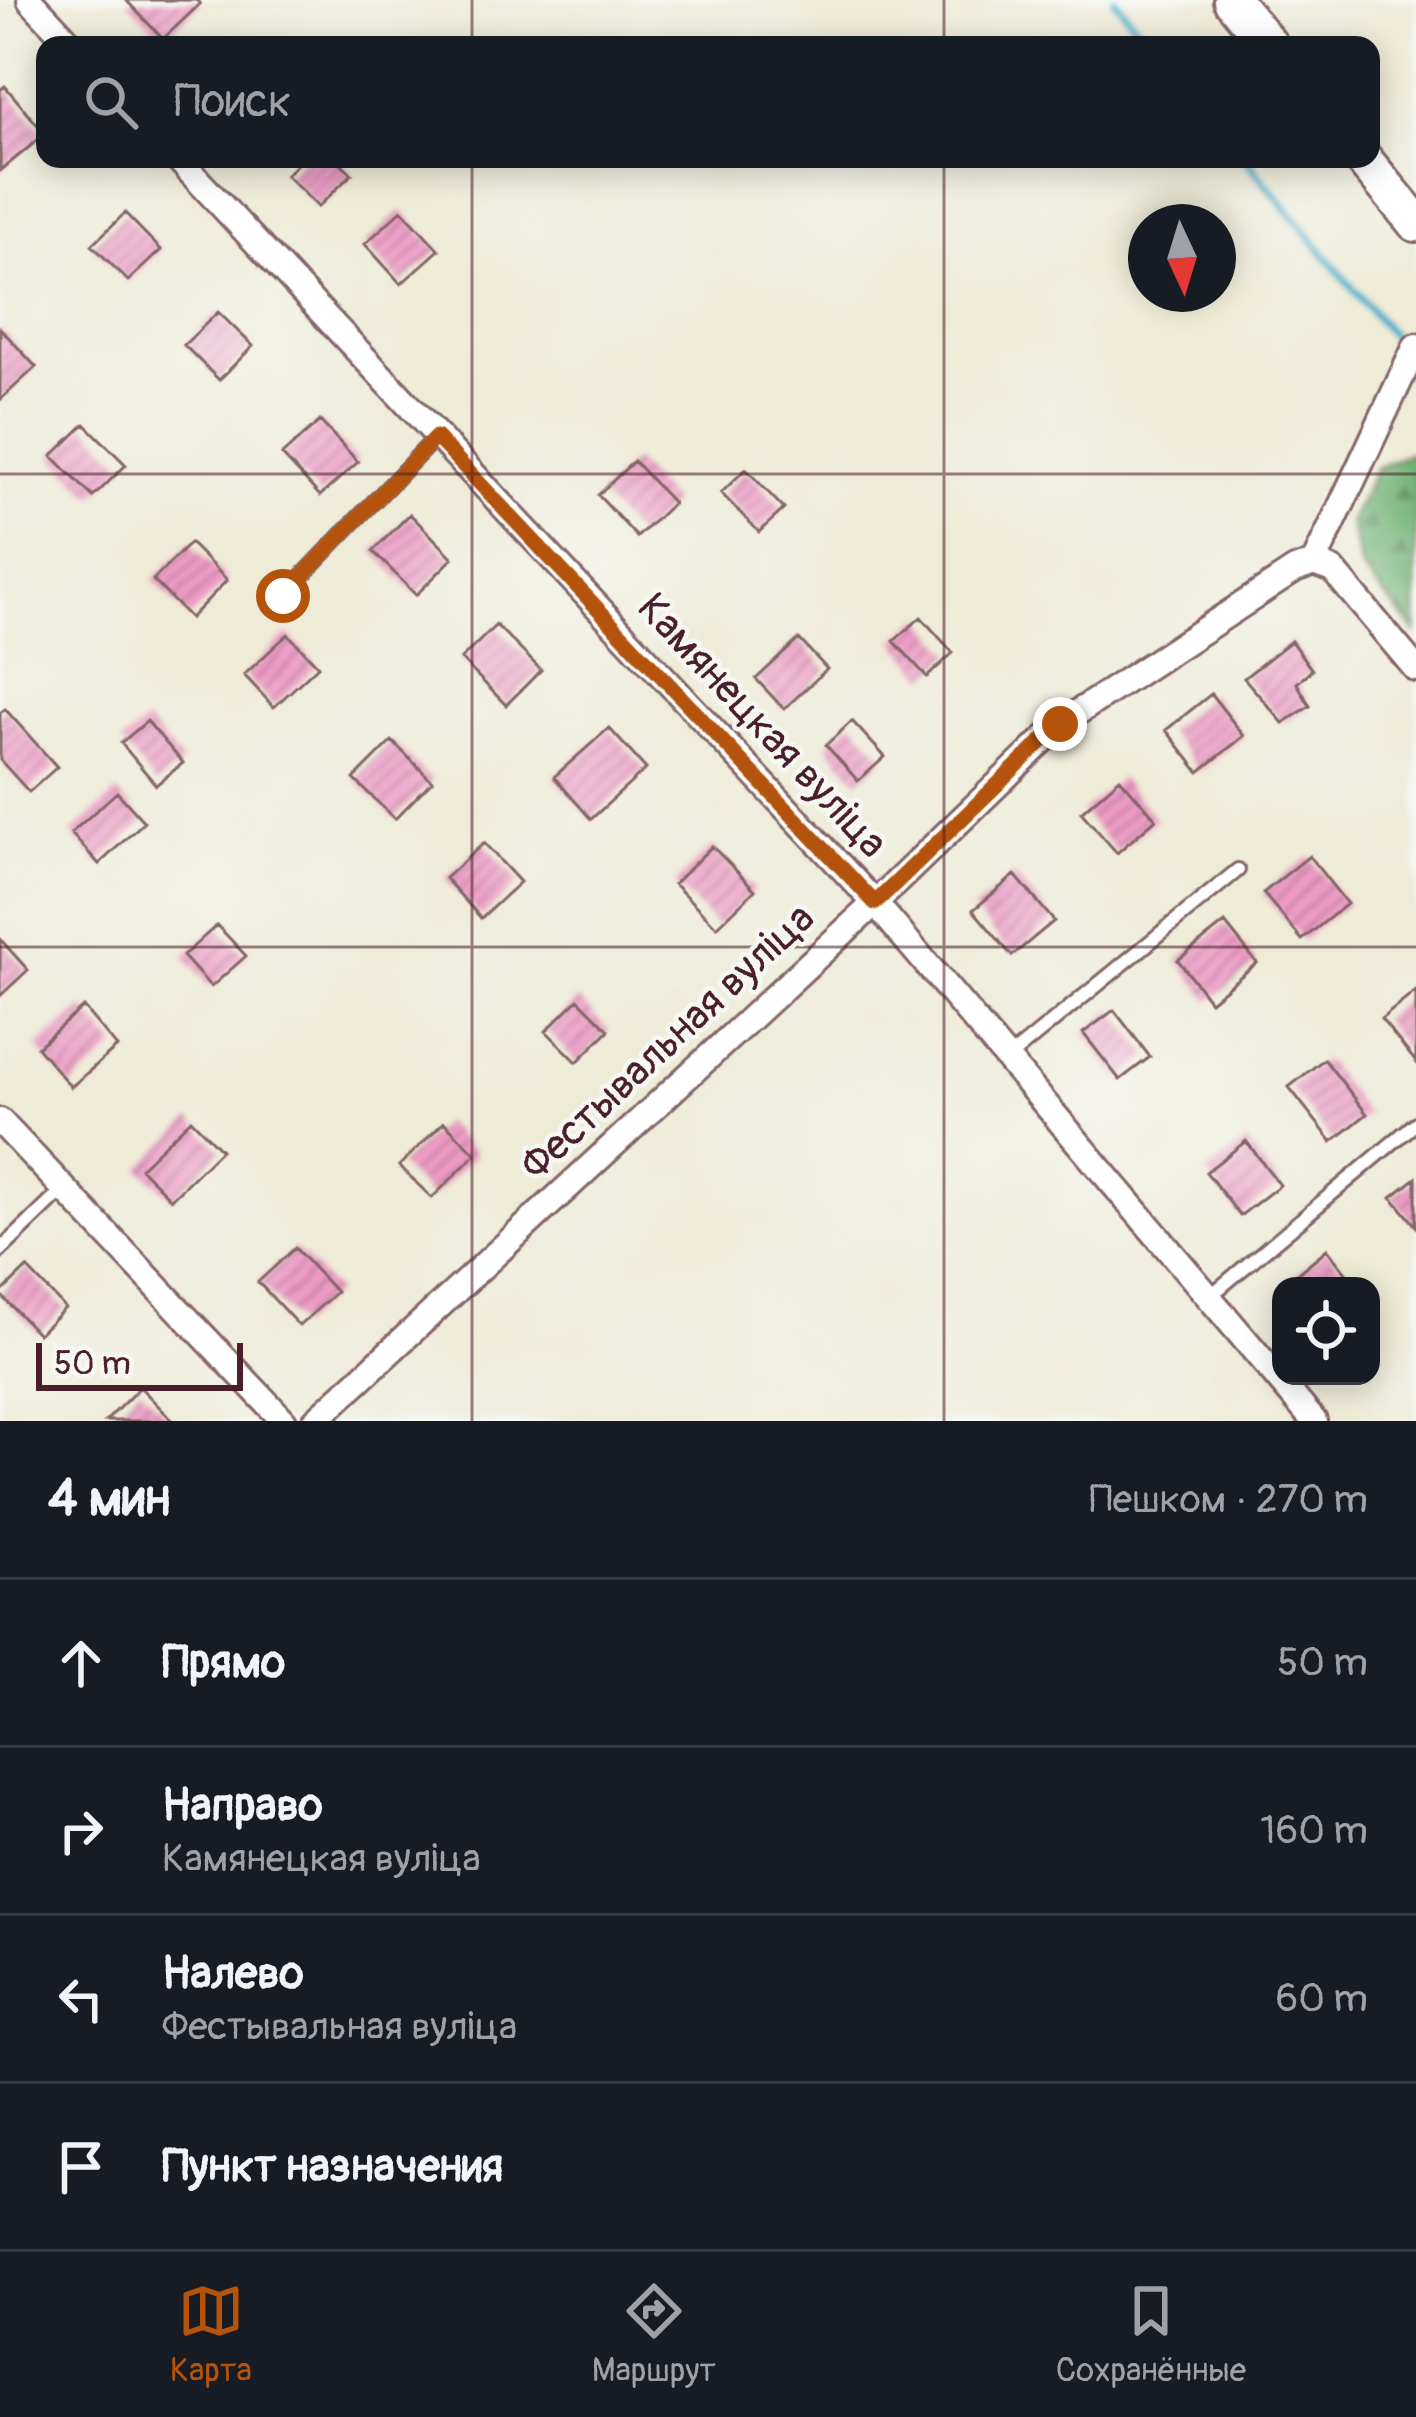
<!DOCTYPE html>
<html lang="ru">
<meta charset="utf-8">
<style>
body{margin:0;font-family:Pangolin,sans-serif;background:#20242c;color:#f1f3f6}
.controls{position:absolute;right:36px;bottom:36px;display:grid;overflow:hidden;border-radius:24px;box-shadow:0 6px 30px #0003}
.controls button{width:108px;height:108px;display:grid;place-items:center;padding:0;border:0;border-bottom:3px solid #363941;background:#171b24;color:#f1f3f6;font:60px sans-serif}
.compass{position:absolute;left:1128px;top:204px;width:108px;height:108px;border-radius:50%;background:#171b24;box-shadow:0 6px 30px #0003;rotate:176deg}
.scale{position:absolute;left:36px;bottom:30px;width:207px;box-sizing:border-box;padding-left:12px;border:6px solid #4a1f2b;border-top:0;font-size:33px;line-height:42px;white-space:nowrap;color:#4a1f2b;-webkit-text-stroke:9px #f6f6f2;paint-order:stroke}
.stop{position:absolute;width:36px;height:36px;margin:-27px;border:9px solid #b45309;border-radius:50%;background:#fff}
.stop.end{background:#b45309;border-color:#fff;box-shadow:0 3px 12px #0008}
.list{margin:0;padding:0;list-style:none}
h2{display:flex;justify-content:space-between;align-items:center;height:156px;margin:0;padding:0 48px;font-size:51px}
h2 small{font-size:39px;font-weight:400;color:#9ea1a6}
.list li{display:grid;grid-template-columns:78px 1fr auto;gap:36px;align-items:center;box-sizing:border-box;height:168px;padding:0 48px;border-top:3px solid #363941}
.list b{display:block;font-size:45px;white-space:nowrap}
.list p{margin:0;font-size:39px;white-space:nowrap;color:#9ea1a6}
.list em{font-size:39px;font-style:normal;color:#9ea1a6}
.icon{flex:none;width:66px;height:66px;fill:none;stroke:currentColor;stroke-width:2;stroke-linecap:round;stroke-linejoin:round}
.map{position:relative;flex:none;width:1416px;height:1421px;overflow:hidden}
.search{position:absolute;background:#171b24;box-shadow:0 6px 30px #0003;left:36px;right:36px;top:36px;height:132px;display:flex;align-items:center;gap:30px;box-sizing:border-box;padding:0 42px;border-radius:24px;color:#9ea1a6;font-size:45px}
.sheet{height:828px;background:#171b24}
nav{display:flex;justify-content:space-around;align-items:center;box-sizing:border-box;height:168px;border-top:3px solid #363941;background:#171b24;font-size:33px;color:#9ea1a6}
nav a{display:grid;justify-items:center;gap:6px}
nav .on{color:#b45309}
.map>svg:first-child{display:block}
.forest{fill:url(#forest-firs);stroke:#5e6950;stroke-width:3}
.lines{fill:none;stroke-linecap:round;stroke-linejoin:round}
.stream{stroke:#4eb1cd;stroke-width:8}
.building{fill:url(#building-hatch)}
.service-casing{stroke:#836667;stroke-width:18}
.minor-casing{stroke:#836667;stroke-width:30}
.primary-casing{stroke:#836667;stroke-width:42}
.service{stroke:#fff;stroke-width:12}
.minor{stroke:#fff;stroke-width:24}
.primary{stroke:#fff;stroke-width:36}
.route{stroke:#b45309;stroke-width:15}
.grid{fill:none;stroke:#4a1f2b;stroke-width:3;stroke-opacity:0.55}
.labels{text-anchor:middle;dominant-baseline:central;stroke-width:9;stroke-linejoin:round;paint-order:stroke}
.street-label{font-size:42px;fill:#4a1f2b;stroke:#f6f6f2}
</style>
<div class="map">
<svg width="1416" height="1421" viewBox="0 0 1416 1421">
<defs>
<pattern id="forest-firs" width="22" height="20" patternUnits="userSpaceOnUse" patternTransform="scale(3)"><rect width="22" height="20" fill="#71b376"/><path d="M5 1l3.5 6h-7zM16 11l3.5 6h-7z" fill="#5f9161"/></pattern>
<pattern id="building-hatch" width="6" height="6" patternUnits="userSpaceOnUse" patternTransform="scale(3)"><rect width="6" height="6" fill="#ed9bc4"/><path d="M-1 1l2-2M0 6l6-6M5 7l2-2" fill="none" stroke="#c27e9f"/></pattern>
</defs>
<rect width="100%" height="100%" fill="#f6f6f2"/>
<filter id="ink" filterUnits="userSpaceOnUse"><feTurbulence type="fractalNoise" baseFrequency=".00833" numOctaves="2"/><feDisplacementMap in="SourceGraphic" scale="24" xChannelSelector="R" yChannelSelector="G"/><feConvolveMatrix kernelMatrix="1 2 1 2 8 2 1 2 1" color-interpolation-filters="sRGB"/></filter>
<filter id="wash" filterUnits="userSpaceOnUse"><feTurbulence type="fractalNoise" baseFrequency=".004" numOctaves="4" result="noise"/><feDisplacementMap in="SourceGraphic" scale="48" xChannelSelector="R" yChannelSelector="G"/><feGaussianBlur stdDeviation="2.7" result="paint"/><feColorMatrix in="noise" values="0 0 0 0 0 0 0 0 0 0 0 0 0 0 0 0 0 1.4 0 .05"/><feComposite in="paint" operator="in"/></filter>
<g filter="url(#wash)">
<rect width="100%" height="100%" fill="#eeebd6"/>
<path class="forest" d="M1411 453 1416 459V633L1361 568 1350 522 1376 468Z"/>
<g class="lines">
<path class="stream" d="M1115 0 1152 45
M1246 159 1405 352"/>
</g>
<g id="blocks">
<path class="building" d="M126 0H196L200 4 163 39Z
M5 86 45 134 0 171V90Z
M302 159H337L352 174 318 207 286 175Z
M402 210 439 250 401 284 365 244Z
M125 213 161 250 128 281 92 245Z
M218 312 253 346 219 380 184 345Z
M0 328 36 367 0 400Z
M320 421 358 462 320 496 282 455Z
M85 424 126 465 93 497 52 456Z
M634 461 673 503 637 537 598 495Z
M746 469 784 509 759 532 721 493Z
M410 514 453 558 416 595 373 551Z
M190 543 227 580 190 618 153 580Z
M921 617 953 653 927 677 894 641Z
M496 625 541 670 506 705 461 659Z
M288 634 318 666 274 707 244 675Z
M799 639 827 669 784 709 756 679Z
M1291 641 1312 670 1297 683 1310 706 1283 723 1244 678Z
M1211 694 1244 736 1199 772 1166 730Z
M5 709 57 767 29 792 0 760V713Z
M147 721 183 763 156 785 121 743Z
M852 721 885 757 858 781 826 745Z
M609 728 646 769 591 819 554 777Z
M392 741 432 781 395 819 354 779Z
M1120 778 1156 819 1117 853 1081 812Z
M117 792 144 822 99 864 71 833Z
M484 843 520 882 481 918 445 878Z
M712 846 755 890 717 927 674 884Z
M1309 856 1347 904 1302 940 1263 893Z
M1015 875 1054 921 1012 956 973 910Z
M1225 923 1257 963 1210 1001 1178 960Z
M217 925 246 956 211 987 183 956Z
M0 939 28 970 0 996Z
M1416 991V1062L1381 1019Z
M578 999 609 1030 577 1062 546 1031Z
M83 1007 117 1047 71 1087 37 1047Z
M1114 1010 1150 1057 1120 1080 1083 1033Z
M1324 1059 1367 1114 1332 1142 1289 1087Z
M191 1119 221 1150 171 1199 140 1168Z
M444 1122 476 1154 432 1198 399 1166Z
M1246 1141 1280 1185 1240 1216 1206 1172Z
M1416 1178V1226L1392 1197Z
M295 1248 336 1292 299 1326 258 1282Z
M1327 1249 1356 1286H1293L1288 1281Z
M27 1268 65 1308 38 1334 0 1294Z
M140 1387 173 1421H106Z"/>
</g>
</g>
<g filter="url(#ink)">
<use href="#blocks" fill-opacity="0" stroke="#836667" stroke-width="3"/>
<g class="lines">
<g class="service-casing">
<path id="service" d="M283 596 436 437
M1007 1059 1238 870
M0 1251 64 1189
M1209 1297 1416 1123"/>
</g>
<g class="minor-casing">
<path id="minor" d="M30 0 72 45
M178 159 875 903 1314 1421
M1314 563 1416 346
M0 1121 284 1421
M315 1421 875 903 1060 724 1295 570 1314 563 1333 570 1416 669"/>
</g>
<g class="primary-casing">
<path id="primary" d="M1232 0 1269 45
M1363 159 1416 223"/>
</g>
<use href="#service" class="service"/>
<use href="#minor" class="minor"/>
<use href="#primary" class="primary"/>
</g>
</g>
<g class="lines" filter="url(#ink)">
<path class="route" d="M283 596 436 437 875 903 1060 724"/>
</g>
<path class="grid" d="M472 0V45M944 0V45M472 159V1421M944 159V1421M0 474H1416M0 947H1416"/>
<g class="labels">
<g class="street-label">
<text transform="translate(762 726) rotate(47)">Камянецкая вуліца</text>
<text transform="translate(668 1042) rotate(-43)">Фестывальная вуліца</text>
</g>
</g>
</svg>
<div class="controls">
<button><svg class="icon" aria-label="locate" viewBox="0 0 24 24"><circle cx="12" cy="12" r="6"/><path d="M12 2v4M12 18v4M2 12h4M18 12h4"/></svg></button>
</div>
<svg class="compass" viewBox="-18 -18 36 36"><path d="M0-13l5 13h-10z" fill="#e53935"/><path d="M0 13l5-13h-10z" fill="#9ea1a6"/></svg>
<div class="scale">50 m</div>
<div class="stop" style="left:283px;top:596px"></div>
<div class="stop end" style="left:1060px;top:724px"></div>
<div class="search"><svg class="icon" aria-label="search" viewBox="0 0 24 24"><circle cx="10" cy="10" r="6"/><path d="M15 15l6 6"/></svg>Поиск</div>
</div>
<section class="sheet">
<h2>4 мин<small>Пешком · 270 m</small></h2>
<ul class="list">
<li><svg class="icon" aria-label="ahead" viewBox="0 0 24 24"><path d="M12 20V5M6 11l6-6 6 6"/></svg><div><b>Прямо</b></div><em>50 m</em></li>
<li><svg class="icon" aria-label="right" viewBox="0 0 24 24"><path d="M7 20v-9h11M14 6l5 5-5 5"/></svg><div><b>Направо</b><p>Камянецкая вуліца</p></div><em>160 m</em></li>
<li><svg class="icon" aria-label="left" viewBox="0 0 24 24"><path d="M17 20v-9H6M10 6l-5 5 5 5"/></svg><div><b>Налево</b><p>Фестывальная вуліца</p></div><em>60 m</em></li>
<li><svg class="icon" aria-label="arrive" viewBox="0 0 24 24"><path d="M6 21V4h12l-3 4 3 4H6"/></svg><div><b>Пункт назначения</b></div></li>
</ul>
</section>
<nav>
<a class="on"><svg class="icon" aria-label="map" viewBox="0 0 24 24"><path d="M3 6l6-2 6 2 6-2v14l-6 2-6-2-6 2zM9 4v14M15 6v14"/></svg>Карта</a>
<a><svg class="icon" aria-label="directions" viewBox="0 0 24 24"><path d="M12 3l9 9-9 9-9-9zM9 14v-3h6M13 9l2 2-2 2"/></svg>Маршрут</a>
<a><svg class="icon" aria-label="saved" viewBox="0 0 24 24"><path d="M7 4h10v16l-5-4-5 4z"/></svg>Сохранённые</a>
</nav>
